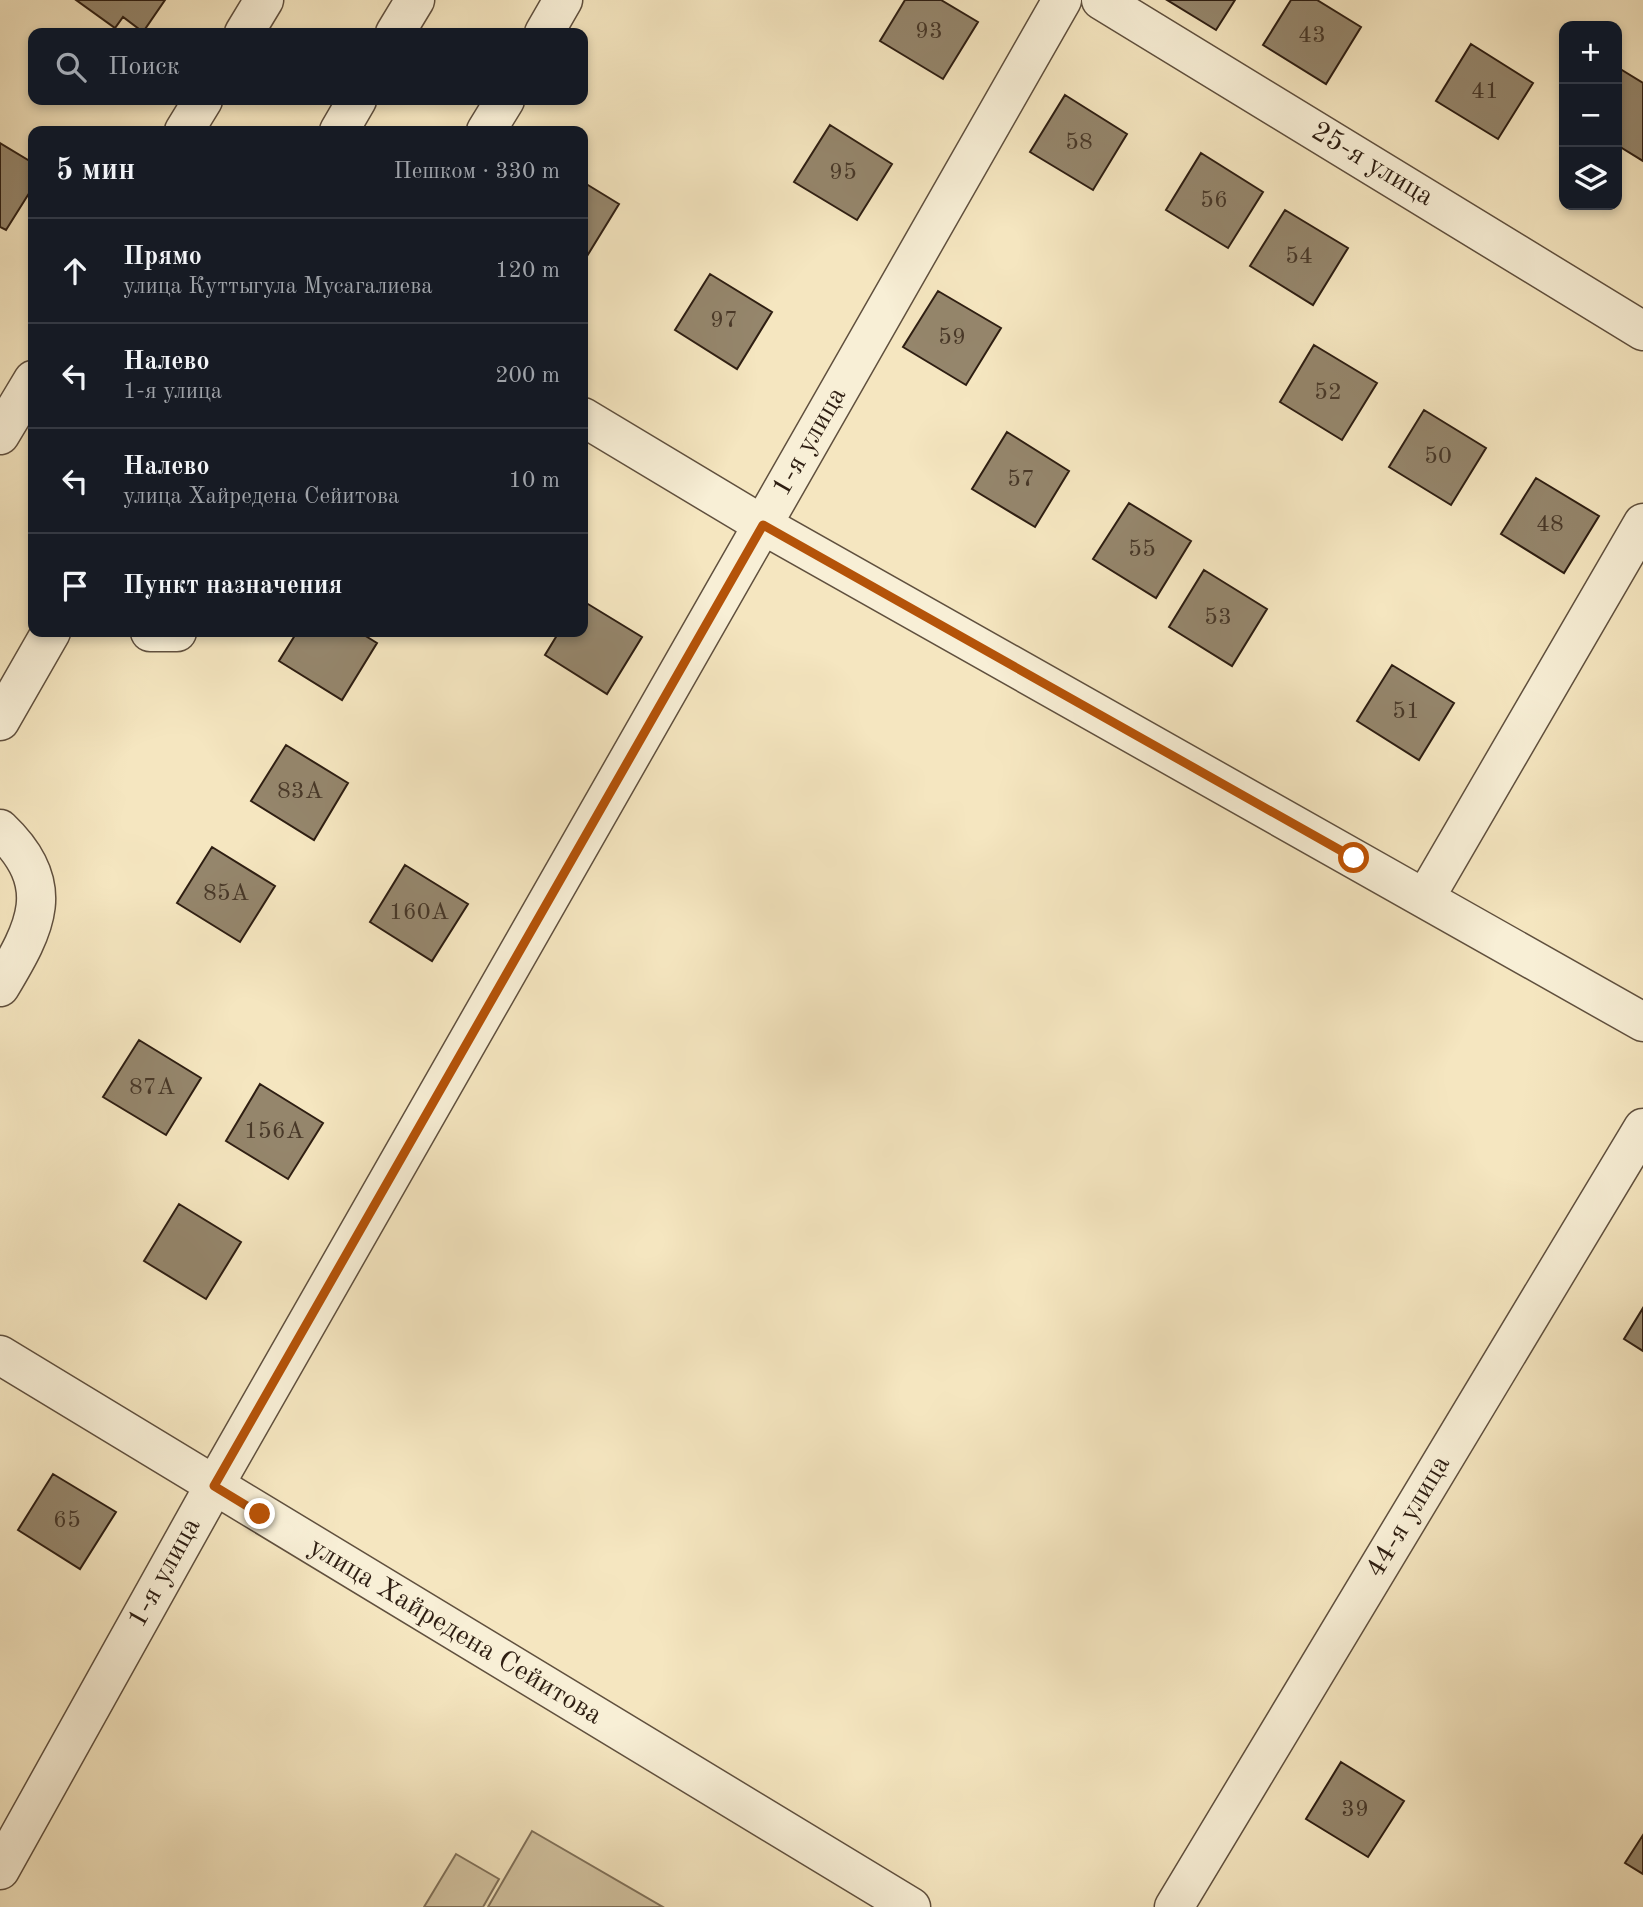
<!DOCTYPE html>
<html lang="ru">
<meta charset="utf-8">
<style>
body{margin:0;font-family:"Old Standard TT",serif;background:#242831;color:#f1f3f6}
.controls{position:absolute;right:21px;top:21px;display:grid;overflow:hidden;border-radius:14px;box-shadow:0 4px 10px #0003}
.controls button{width:63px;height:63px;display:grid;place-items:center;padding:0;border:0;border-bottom:2px solid #363941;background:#171b24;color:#f1f3f6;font:35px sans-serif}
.stop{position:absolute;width:21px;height:21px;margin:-16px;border:5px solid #b45309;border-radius:50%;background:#fff}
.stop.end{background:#b45309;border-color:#fff;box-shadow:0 2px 7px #0008}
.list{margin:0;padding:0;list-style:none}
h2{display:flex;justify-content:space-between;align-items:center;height:91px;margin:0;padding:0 28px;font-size:30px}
h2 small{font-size:23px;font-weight:400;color:#9ea1a6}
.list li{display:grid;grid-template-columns:46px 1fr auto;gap:21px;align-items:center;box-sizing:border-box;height:105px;padding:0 28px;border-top:2px solid #363941}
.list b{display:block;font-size:26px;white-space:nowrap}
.list p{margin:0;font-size:23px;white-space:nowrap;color:#9ea1a6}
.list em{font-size:23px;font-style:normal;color:#9ea1a6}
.icon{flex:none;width:38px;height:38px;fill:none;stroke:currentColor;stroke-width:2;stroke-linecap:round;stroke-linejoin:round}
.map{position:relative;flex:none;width:1643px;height:1907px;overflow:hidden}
.search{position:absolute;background:#171b24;box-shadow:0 4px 10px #0003;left:28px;top:28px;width:560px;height:77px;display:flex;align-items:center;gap:18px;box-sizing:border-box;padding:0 24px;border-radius:14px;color:#9ea1a6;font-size:26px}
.panel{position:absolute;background:#171b24;box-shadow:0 4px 10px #0003;left:28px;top:126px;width:560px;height:511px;border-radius:14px}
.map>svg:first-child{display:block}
.green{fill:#d3c4a2;stroke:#80715a;stroke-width:2}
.building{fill:#95866c;stroke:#2e1e12;stroke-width:2}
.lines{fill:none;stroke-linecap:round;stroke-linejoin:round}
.minor-casing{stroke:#60503e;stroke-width:41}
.minor{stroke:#f8efd6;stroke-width:38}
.route{stroke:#b45309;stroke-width:9}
.labels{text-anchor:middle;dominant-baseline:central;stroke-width:6;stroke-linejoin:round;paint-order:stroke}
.number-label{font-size:24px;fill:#483828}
.street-label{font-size:28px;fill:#2e1e12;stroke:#f8efd6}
</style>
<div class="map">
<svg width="1643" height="1907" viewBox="0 0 1643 1907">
<rect width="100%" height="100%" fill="#f5e6c0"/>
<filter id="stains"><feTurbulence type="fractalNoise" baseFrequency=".00286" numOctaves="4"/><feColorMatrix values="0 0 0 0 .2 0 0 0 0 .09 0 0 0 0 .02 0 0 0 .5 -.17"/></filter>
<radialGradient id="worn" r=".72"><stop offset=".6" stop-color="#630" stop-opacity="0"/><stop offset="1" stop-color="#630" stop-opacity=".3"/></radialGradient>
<path class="green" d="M532 1831 663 1907H488Z
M456 1854 499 1879 483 1907H424Z"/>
<path class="building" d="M76 0H165L143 32 123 17 115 28Z
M905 0H941L978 22 943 79 880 41Z
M1167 0H1235L1216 30Z
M1291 0H1317L1361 27 1326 84 1263 45Z
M1471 44 1533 83 1498 139 1436 101Z
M1617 67 1643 83V161L1617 145Z
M1065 95 1127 134 1093 190 1030 152Z
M830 125 892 164 857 220 794 182Z
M0 143 33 163V187L6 230 0 227Z
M1201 153 1263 192 1228 248 1166 210Z
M583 182 619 204 584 261 583 260Z
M1285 210 1348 248 1313 305 1250 266Z
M710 274 772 312 737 369 675 330Z
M938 291 1001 328 966 385 903 347Z
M1314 345 1377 383 1342 440 1280 402Z
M1424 410 1486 448 1451 505 1389 467Z
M1007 432 1069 471 1035 527 972 489Z
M1536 478 1599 516 1564 573 1501 534Z
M1129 503 1191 541 1156 598 1093 559Z
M1204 570 1267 609 1232 666 1169 627Z
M583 601 642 637 607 694 545 655 559 632H583Z
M297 632H359L377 643 342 700 279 661Z
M1392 665 1454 703 1419 760 1357 721Z
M286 745 348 783 314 840 251 801Z
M212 847 275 886 240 942 177 903Z
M405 865 468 904 432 961 370 922Z
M139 1040 201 1078 166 1135 103 1097Z
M260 1084 323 1123 288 1179 226 1141Z
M179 1204 241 1242 206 1299 144 1261Z
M1643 1308V1351L1624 1339Z
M53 1474 116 1512 80 1569 18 1530Z
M1341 1762 1404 1801 1368 1857 1306 1819Z
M1643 1835V1874L1625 1863Z"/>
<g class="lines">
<g class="minor-casing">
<path id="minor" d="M1101 0 1643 331
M244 33 264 0
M395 33 415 0
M544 33 563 0
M184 131 203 100
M339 131 357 100
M486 131 505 100
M583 417 763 525 1643 1022
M0 435 33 380
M150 632H177
M0 721 51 632
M0 829C59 885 36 927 0 987
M1425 898 1643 523
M0 1355 911 1907
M0 1870 214 1486 1062 0
M1174 1907 1643 1128"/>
</g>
<use href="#minor" class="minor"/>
</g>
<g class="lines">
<path class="route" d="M260 1514 214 1486 763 525 1354 858"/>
</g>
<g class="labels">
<g class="number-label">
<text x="929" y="32">93</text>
<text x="1312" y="36">43</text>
<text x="1485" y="92">41</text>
<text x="1079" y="143">58</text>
<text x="843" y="173">95</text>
<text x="1214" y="201">56</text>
<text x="1299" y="257">54</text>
<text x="724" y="321">97</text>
<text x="952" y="338">59</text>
<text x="1328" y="393">52</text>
<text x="1438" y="457">50</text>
<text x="1021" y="480">57</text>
<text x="1550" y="525">48</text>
<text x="1142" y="550">55</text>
<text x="1218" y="618">53</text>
<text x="1406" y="712">51</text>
<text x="300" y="792">83А</text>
<text x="226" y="894">85А</text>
<text x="419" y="913">160А</text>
<text x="152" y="1088">87А</text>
<text x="274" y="1132">156А</text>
<text x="67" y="1521">65</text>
<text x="1355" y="1810">39</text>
</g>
<g class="street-label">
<text transform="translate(1372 165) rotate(31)">25-я улица</text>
<text transform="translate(810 442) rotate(-60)">1-я улица</text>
<text transform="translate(1409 1517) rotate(-59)">44-я улица</text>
<text transform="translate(165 1573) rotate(-61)">1-я улица</text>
<text transform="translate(455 1632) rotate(31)">улица Хайредена Сейитова</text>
</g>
</g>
<rect width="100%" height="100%" filter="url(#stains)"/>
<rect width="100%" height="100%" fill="url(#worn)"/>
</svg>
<div class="controls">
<button>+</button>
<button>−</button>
<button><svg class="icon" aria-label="layers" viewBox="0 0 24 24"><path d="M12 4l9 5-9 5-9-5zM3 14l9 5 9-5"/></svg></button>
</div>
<div class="stop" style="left:1354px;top:858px"></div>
<div class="stop end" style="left:260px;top:1514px"></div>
<div class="search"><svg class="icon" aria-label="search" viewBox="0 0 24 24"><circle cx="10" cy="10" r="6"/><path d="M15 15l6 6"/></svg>Поиск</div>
<section class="panel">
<h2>5 мин<small>Пешком · 330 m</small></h2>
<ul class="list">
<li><svg class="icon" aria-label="ahead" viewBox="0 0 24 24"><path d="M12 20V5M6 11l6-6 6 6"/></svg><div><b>Прямо</b><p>улица Куттыгула Мусагалиева</p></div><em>120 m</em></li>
<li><svg class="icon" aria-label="left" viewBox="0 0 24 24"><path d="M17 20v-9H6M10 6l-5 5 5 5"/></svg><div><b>Налево</b><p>1-я улица</p></div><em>200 m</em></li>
<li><svg class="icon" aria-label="left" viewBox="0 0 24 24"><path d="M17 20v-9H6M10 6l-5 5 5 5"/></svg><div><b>Налево</b><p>улица Хайредена Сейитова</p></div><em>10 m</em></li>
<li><svg class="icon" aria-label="arrive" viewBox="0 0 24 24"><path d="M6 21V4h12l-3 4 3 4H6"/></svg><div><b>Пункт назначения</b></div></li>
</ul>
</section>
</div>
